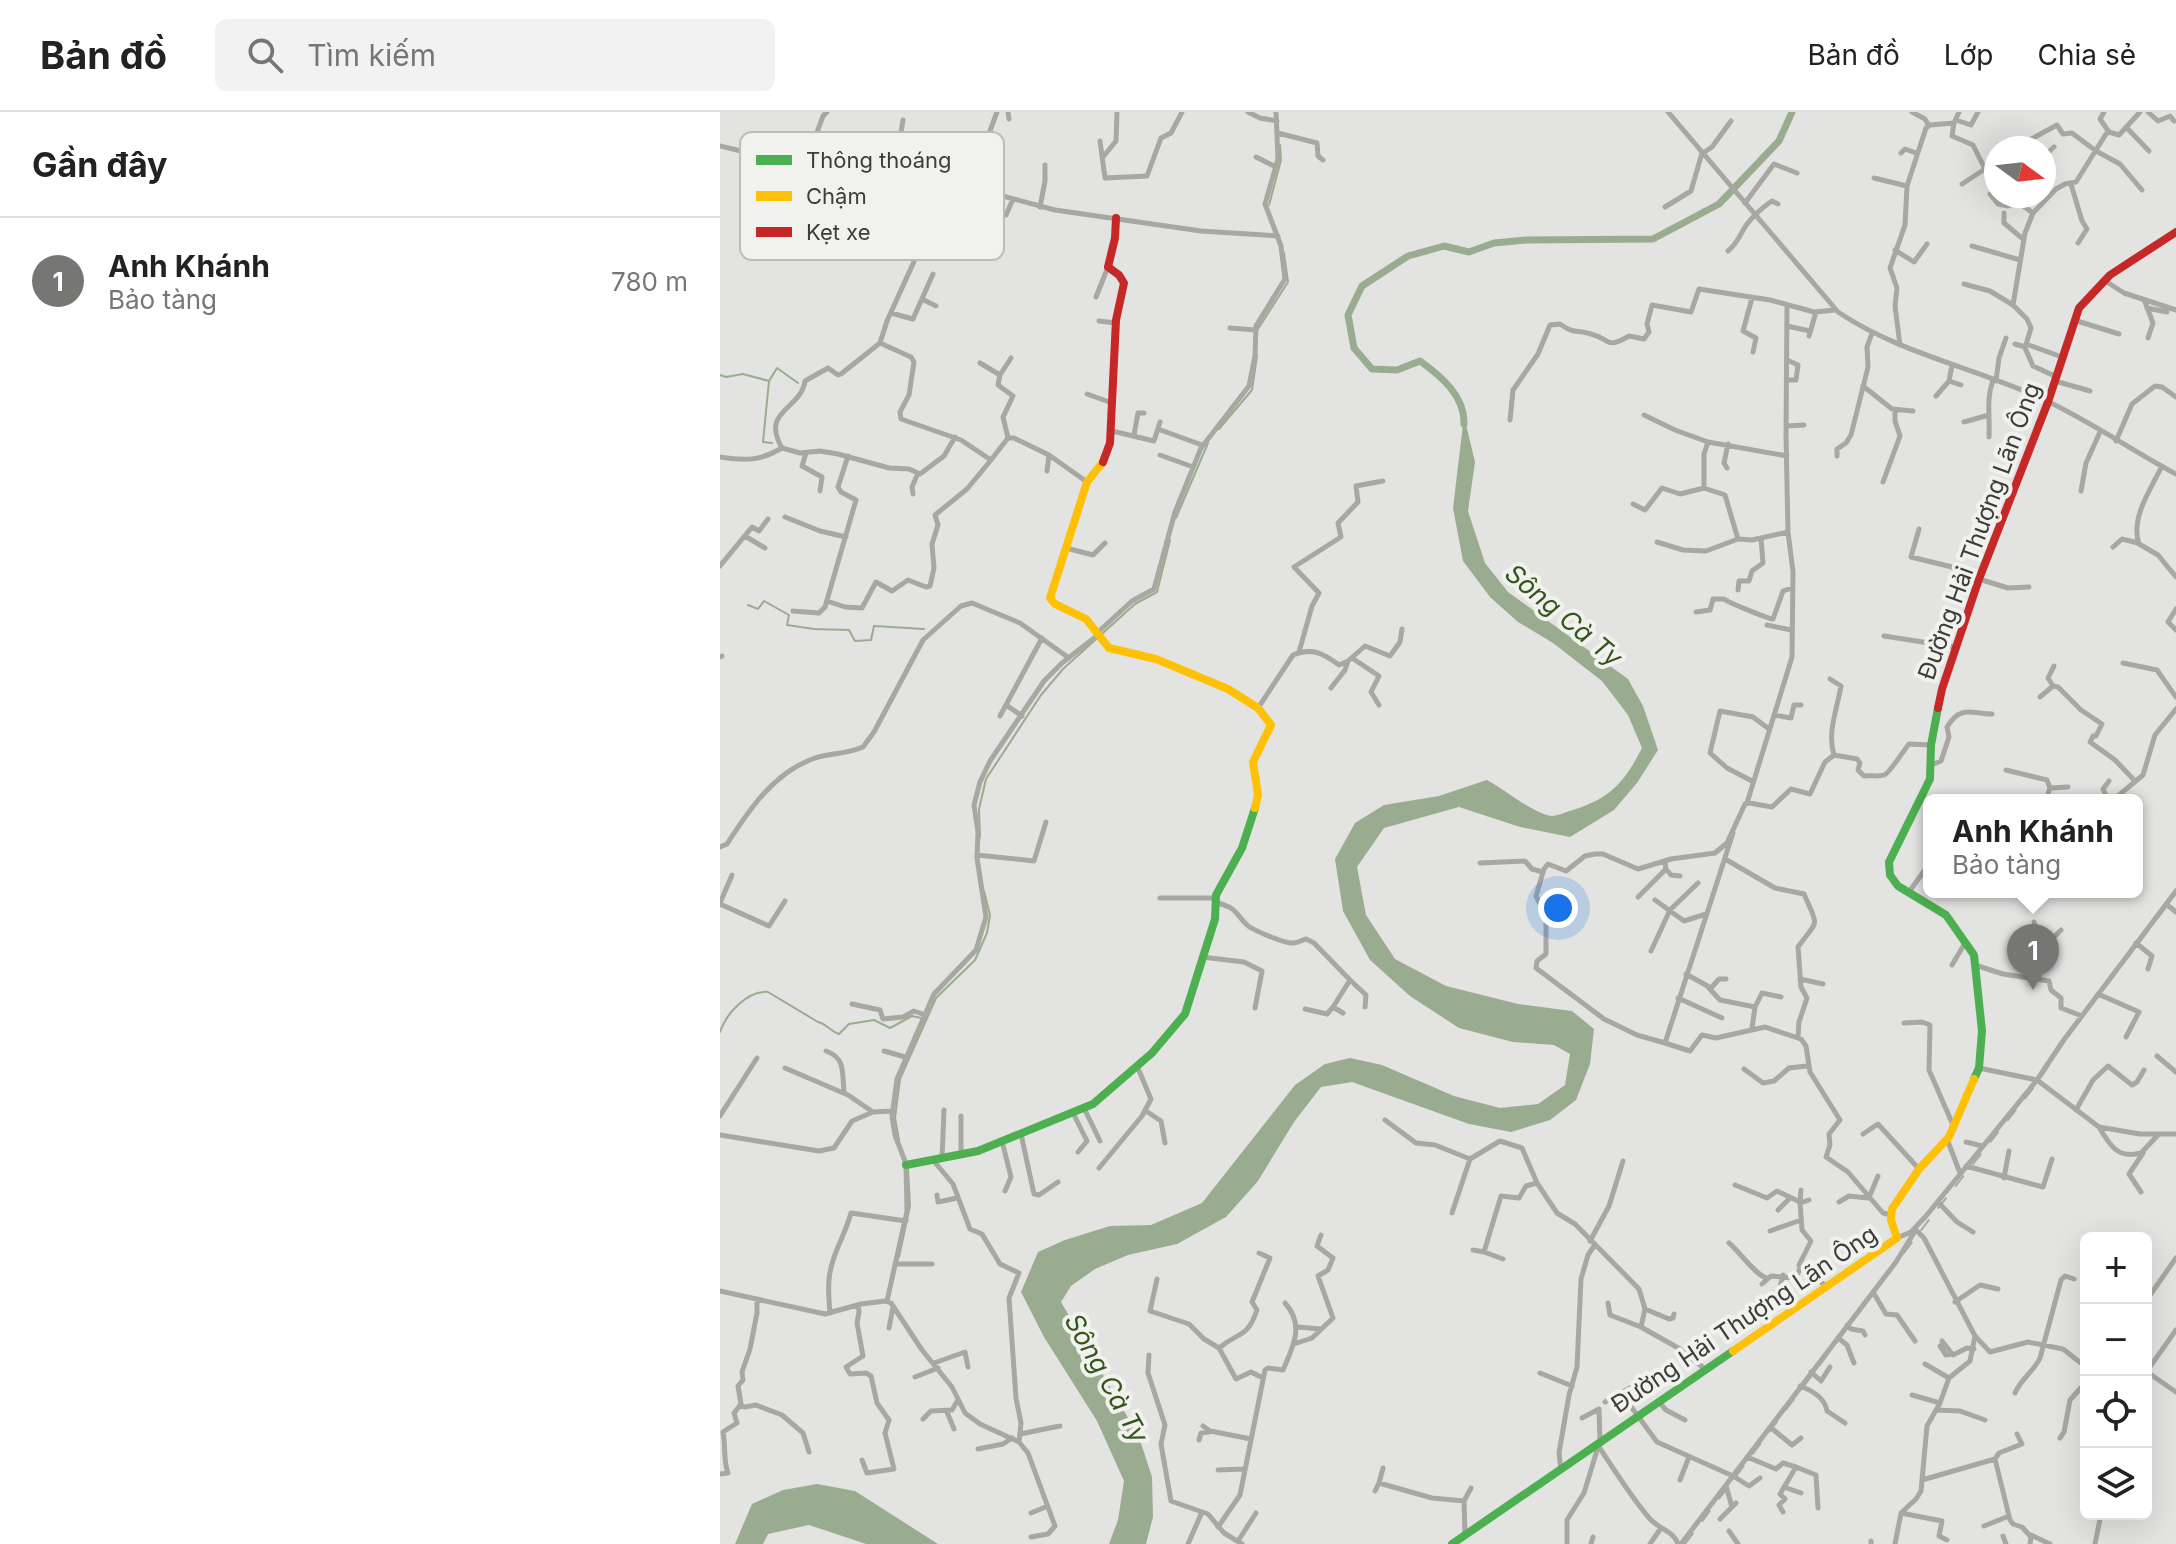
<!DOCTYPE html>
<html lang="vi">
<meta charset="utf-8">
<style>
body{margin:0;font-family:Inter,sans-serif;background:#f2f2f2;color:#222}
.controls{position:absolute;right:24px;bottom:24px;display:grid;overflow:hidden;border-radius:12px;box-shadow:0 8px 32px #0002}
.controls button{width:72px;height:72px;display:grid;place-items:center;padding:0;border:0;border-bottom:2px solid #e0e0e0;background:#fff;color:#222;font:40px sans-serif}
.compass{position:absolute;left:1264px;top:24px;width:72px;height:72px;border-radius:50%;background:#fff;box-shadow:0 8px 32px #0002;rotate:105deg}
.you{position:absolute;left:838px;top:796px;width:28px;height:28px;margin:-20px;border:6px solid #fff;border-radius:50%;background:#1a73e8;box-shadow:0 0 0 12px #1a73e833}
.badge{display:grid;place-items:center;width:52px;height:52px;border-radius:50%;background:#767675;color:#fff;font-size:26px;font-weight:700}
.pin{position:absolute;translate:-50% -66px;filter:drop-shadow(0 2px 4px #0008)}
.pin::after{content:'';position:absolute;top:42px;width:28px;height:24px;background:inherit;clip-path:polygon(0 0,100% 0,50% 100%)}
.popup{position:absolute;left:1203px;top:682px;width:220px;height:104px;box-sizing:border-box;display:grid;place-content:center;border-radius:12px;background:#fff;filter:drop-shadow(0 2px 6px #0005);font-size:26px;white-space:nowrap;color:#767676}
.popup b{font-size:30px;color:#222}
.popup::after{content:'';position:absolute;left:50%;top:100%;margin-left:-16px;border:16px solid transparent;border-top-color:#fff}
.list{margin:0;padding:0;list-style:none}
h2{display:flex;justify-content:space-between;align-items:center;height:104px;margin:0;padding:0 32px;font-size:34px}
h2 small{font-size:26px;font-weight:400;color:#767676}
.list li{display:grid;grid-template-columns:52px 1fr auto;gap:24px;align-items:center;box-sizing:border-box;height:128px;padding:0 32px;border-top:2px solid #e0e0e0}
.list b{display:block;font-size:30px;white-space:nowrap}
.list p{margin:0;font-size:26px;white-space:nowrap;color:#767676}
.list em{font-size:26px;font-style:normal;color:#767676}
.icon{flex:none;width:44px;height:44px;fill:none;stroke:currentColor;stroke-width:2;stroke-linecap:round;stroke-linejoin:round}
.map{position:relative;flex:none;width:1456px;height:1432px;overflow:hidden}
header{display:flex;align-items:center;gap:48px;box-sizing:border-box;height:112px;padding:0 40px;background:#fff;border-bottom:2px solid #e0e0e0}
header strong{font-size:38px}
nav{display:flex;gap:44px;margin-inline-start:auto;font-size:28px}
.search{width:560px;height:72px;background:#f2f2f2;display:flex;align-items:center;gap:20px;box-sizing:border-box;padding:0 28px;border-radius:12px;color:#767676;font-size:30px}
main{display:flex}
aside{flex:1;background:#fff}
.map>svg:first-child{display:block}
.water{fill:#9aac90}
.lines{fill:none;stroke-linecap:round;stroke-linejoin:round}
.stream{stroke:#9aac90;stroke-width:2}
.river{stroke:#9aac90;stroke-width:7}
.street{stroke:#a7a8a1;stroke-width:5}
.fast{stroke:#4caf50;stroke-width:8}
.slow{stroke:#ffc107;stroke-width:8}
.jam{stroke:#c62828;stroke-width:8}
.rail{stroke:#a7a7a3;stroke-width:2;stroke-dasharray:14 14;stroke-linecap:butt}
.labels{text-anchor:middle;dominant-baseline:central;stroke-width:8;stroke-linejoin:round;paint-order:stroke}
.street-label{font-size:24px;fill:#3c3c3b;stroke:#f1f1ee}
.water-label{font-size:26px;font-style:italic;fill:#33551c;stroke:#f1f1ee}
.key{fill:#f1f1ee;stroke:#bbbbb8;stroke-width:2}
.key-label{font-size:22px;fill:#3c3c3b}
</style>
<header>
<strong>Bản đồ</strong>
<div class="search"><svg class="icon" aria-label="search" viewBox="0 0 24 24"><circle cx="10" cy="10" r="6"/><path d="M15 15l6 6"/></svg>Tìm kiếm</div>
<nav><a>Bản đồ</a><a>Lớp</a><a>Chia sẻ</a></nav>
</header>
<main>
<aside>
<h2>Gần đây<small></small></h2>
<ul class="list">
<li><span class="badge">1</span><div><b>Anh Khánh</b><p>Bảo tàng</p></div><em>780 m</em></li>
</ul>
</aside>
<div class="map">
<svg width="1456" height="1432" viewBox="0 0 1456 1432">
<rect width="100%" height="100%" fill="#e3e3e2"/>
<path class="water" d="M744 304 755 350 748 399 765 451 788 480 908 567 923 594 938 638 917 671 894 698 850 725 800 715 739 695 664 716 637 755 646 803 675 847 726 874 798 892 852 899 874 917 870 952 856 988 830 1008 791 1020 749 1012 632 970 601 975 574 1010 538 1069 506 1105 457 1132 408 1143 375 1157 351 1174 341 1190 419 1325 432 1365 433 1405 426 1432H389L398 1408 404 1369 377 1309 324 1225 301 1180 318 1140 345 1128 390 1114 431 1113 482 1091 575 973 605 952 630 946 662 953 734 984 780 996 818 992 845 973 850 942 834 933 793 930 739 916 690 884 650 848 623 799 615 747 635 711 664 693 719 684 767 668C784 677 815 703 832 704 837 704 846 700 850 699 890 687 904 671 922 636L908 603 882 569 833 531 798 510 770 485 743 449 733 396Z
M97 1372 135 1379 218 1432H146L89 1413 48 1422 43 1432H15L32 1392 63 1378Z"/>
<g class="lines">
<path class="stream" d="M549 93 561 48 560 33
M538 217 568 170 564 141
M0 263 6 265 23 262 49 269
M499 317 532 278 537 244
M52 331 43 330 49 269 57 256 78 271
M456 406 488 331
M28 493 38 497 44 489 69 503 67 513 94 517 129 518 135 529 151 528 154 514 204 517
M260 725 259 697 266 667 321 583 343 557 415 492 437 480 450 428
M0 920C6 902 27 878 48 880L98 910C107 912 110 919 119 922L129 912 154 908 170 916 192 904 201 906
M179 1028 175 1006 180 967 216 886 255 848 267 821 270 803 264 779
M179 1145 190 1094 188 1057"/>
<path class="river" d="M744 312C745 284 721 264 700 249L677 258 652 257 634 236 628 203 642 174 688 144 724 134 749 140 774 131 807 128 933 127 999 92 1059 29 1072 0"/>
<path class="street" d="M288 0 289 7
M528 0 540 6 557 9
M948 0 1118 200C1182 243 1258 256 1327 289 1371 310 1413 339 1456 362
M1192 0 1205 7 1209 14
M1384 0 1380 7 1389 20
M1428 0 1438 9 1450 4 1454 9
M1236 8 1251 13 1258 0
M1234 11 1232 24 1253 33 1265 57 1276 69
M1406 15 1429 39
M558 21 597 31 598 44 603 48
M380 29 385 66 427 64 441 26 451 21 462 0
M0 34 21 39 62 33 116 37 156 44 201 62 335 98 481 119 558 124
M92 34 103 4 107 0
M1295 36 1337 13 1343 22 1352 21 1376 39 1400 52 1422 78
M983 41 992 35 1011 9
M1181 41 1185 37 1196 41
M1324 44 1334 35
M383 45 396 29 397 0
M536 45 556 55
M166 48 181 21 183 8
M183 55 195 49
M1154 66 1187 74
M1242 72 1265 57
M1351 72 1362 109 1367 117 1358 131
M244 73 259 48 277 0
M1270 82 1278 92 1288 94 1300 90
M1296 84 1302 93 1313 101
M1025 91 1054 52 1077 61
M320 95 325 69V53
M945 95 971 79 982 41
M1284 101V111L1303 127
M286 103 293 87
M254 111 272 81
M1252 134 1300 148
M1175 138 1194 150 1207 132
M1008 139C1018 131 1020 122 1027 112 1034 103 1043 95 1052 89L1058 92
M1384 168 1404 181 1456 198
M1244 172 1270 179 1293 193
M376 185 388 155
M1032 186 1023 219 1036 226 1033 240
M202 187 216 194
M1425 190 1433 211 1428 226
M1427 196 1447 200
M171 201 193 207 213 162
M1354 208 1399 222
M379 209 395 211
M1067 214 1090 219
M510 216 535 218
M1089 224 1096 200
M160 231 191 245 194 250 189 283 180 300 181 307 241 328 271 348 288 326H294L329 343 367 370
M1295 232 1305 235
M1306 232 1342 245
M1180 233 1175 194 1177 176 1170 156 1185 113 1187 74 1206 16 1210 13 1234 11 1239 0
M260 251 280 263
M1337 265 1313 254 1305 236 1311 216 1307 207 1293 193 1305 121 1313 101 1336 77 1345 72 1356 70 1386 22 1389 20 1399 23 1420 0
M1067 268H1076L1078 253 1067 248
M1229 269 1241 273
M1276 269 1279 246 1286 226
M1335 269 1370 279
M1143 274 1172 297 1193 299
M367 282 392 291
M1216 284 1229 269 1232 253
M924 303 955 318 988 330 1067 344
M790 308 793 278 818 242 830 213 840 212C856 223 855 217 871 222 891 227 885 238 909 224L924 227 929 220 927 212 932 193 971 200 979 177 1050 188 1094 200 1115 198
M1244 310 1269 303
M1067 314 1084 313
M438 317 482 333
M392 319 434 329 440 310
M414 323 418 301H424
M1269 325C1270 305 1266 287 1273 268
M288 326 283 305 293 284 278 273 280 263 291 246
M1396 329 1412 292 1435 274 1442 275 1456 285
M988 330 984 342V376L1005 383 1018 427
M62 336C40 298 81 298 85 269L108 256 118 263 121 262 160 231 167 209 207 121 213 99 240 72
M86 341 82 354 102 365 100 379
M440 343 473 355
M1117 344V337L1126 331 1131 323 1148 255 1147 235 1152 221
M0 345C25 349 40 349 62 336L80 341 100 339 118 342 169 356 189 357 200 362 224 344 235 325
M1442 354C1431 377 1410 406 1419 432L1438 443 1456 465
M1007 356 1004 351 1008 332
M327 359 329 343
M1163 370 1180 324 1175 309V298
M1361 379 1366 351 1380 320
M193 382 192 375 198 361
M913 392 925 398 942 376 960 382 984 376
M65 405 100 419 126 425
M1199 417 1191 445 1232 455 1241 464 1258 469
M25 424 45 436
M937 430 963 438 986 439 1018 427 1032 428 1068 420
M1393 435 1402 427 1418 431
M346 436 373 443 385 431
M0 454 32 415 39 419 48 407
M1259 467 1288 476 1309 475
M1018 478 1019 469H1029L1032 459 1043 451 1041 426
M107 489 125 495 142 496 156 470 172 479 188 468 206 475 210 474 214 456 212 432 218 413 215 403 247 377 271 348
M73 499 99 501 105 495 136 388 121 380 118 375 128 344
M976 500 990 498 993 487H1004C1007 490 1049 507 1053 507L1063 479 1072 476
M1047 513 1071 518
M1456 518 1448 510 1456 497
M377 521 412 489 434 477 455 400 481 336 529 274 535 244 536 214 565 167 561 134 545 92 558 47 556 0
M1164 524 1235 535
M579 540 592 494 599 481 574 455 621 425 618 411 638 390 636 374 663 369
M0 545 2 544
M632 546 659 564 651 580 659 593
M1403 551 1437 558 1456 585
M1110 567 1121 574C1117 598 1107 620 1114 643
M1333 574 1328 566 1334 554
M611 576 625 558 628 549
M1320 585 1333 574 1338 575 1361 598 1382 612 1376 624H1373L1370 630 1395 648 1415 669
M286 593 302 604
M538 596 573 543C593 535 604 542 619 553L628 549 645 534 670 544 680 530 682 517
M1054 603 1071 606 1074 593H1081
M280 604 322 526
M1211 653 1221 649 1229 625 1227 615C1241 592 1252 602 1272 602
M1286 658 1327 668 1330 676 1326 688
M1032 669 1007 656 990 641 1000 599 1033 605 1049 617
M1330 676 1348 675
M1388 688 1383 677 1389 669
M1393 688 1423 663 1435 623 1456 597
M1027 691 1072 545 1073 460 1068 420 1066 323 1067 193
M1013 721 945 931 917 923 884 907 816 856 817 849 826 842V805L816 784 824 757 828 752 846 759 865 744 875 742H883L918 757 951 747 995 741 1007 731 1025 692 1029 691 1052 695 1071 677 1090 682 1105 650 1114 643 1137 647 1140 651 1138 658 1144 664C1151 663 1158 665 1164 663 1169 662 1184 638 1189 632L1211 633
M0 735 7 732C29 698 54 660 95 646 111 641 128 642 143 635L154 620 203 528 241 494 252 491 300 511 349 546
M257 743 314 749 326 710
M1005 747 1055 776 1084 782C1099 817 1099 806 1078 835L1081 875 1087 886 1079 910 1078 925
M760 751 805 749 812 757 823 760
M946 757 951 763 960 764
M1189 780 1209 752
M918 785 946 757 945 750
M440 786H495
M935 788 964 809 986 802
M495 790C517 797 512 797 526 812 531 818 566 832 574 831 578 831 582 828 586 827L594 831 630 868 613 895 623 901
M0 791 12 763
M0 792 49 814 65 789
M1446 792 1456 800
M1314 810 1319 832
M1416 831 1432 844 1428 857
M931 839 950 798 978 771
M482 845 524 850 542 859 535 896
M1232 853 1245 831
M1255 853 1283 862 1329 869 1331 878 1341 886V896L1362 904
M966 862 991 876 999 867H1006
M1316 866 1319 832 1329 830 1341 818
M1080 867 1103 872
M630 868 646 883 645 895
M988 875 1000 888 1035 895 1032 916
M1378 882 1419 900 1406 925
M958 886 1002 906
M132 892 160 898 163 907 183 905 194 899 205 903
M1035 895 1042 881 1061 885
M585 897 607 902 613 895
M1184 911 1202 910 1210 913 1209 958 1233 1013
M945 931 970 939 982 923 996 926 1045 915 1081 927 1086 934 1090 960 1120 1008 1109 1022 1110 1033 1106 1045 1128 1060 1163 1101 1171 1103
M106 939C126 946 122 961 124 980
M164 939 185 945
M1437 944 1456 960
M65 956 128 983 153 1000 172 999
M1259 956 1317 968 1379 1015 1420 1022H1456
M1024 957 1043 971 1054 969 1069 956 1087 954
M364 996 380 1029
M1356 998 1373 968 1388 954 1412 973 1417 970 1424 958
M426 999 441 1009 445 1031
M353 1001 367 1029 358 1040
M0 1004 37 946
M241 1004V1043
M665 1008 696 1031 715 1033 750 1047 780 1029 802 1036 817 1071 837 1101 855 1112 919 1177 925 1197 921 1215 960 1237 985 1257
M1379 1015C1390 1034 1398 1047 1421 1041L1438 1023
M301 1022 314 1082 319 1083 338 1070
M1143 1022 1158 1012 1199 1057
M0 1023 99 1039 114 1036 132 1009 153 1000
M1227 1027 1240 1061
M282 1029 291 1065 285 1079
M1246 1030 1262 1034
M222 1047 224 998
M213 1048 233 1072 250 1117 262 1122 280 1152 299 1161 289 1186 296 1286 301 1311 299 1330
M1246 1054 1323 1075 1332 1047
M379 1056 422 1004 431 987 417 954
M1284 1066 1289 1039
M1015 1073 1047 1086 1057 1079 1080 1090 1082 1118 1091 1129 1079 1153 1106 1174
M1421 1080 1409 1062 1423 1041
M217 1083 218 1090 237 1086
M1150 1083 1158 1064
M1080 1090 1081 1078
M1119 1090 1129 1084 1148 1086
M1218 1090 1237 1110 1253 1120
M1080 1091 1089 1088
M1058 1098 1070 1086
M732 1101 750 1047
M1050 1119 1081 1108
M1177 1126 1191 1120 1206 1104 1317 968 1343 929 1456 779
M870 1129 889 1094 903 1049
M1009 1131C1020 1140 1036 1164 1047 1166
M753 1138 764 1140
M783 1147 764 1140 781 1084 799 1086 806 1074 817 1071
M175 1152H212
M437 1167 430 1199 469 1212 484 1227 499 1236 516 1267 531 1260 543 1266
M1042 1172 1051 1164 1076 1166 1080 1156
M0 1179 105 1202 141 1192 165 1189 171 1191 202 1238 232 1275 245 1301 260 1312 299 1330 308 1341 335 1414 328 1422 311 1425
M1153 1180 1166 1202 1177 1203 1195 1229
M1055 1181 1059 1179 1063 1163
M167 1189 187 1099 186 1052 175 1023 172 1004 177 967 214 882 256 838 266 805 257 746 258 720 254 693 260 670 270 649 324 569 342 551 378 523
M1426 1189 1456 1146
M1235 1190 1260 1173 1278 1177
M888 1191 890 1203 921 1215
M138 1193 139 1200 137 1211 143 1244 126 1255 130 1262 146 1261 151 1264 157 1291 169 1308 165 1321 174 1357 147 1361 142 1348
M925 1197 949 1207 953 1206 954 1202
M110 1201C109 1190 108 1179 109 1168 111 1143 125 1124 131 1101L186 1109
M1127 1213 1131 1217 1143 1219 1145 1223
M578 1215 600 1217
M169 1216 173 1195
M1256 1225 1270 1240 1308 1230 1343 1237 1366 1255
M1118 1226 1127 1233 1134 1251
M1222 1229 1233 1243 1247 1236 1254 1237
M574 1232 592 1226 613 1206 598 1164 608 1158 613 1146 597 1134 601 1123
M1220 1234 1226 1243 1232 1242
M499 1236C519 1219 527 1227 537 1198L532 1190 550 1146 539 1141
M429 1243 428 1261 445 1313 441 1332 451 1389 488 1402 504 1421 522 1432
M214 1251 245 1240 248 1255
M1205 1252 1229 1266
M1427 1259 1456 1218
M1091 1260 1101 1269 1110 1255
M1427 1260 1456 1280
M820 1261 852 1274
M195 1265 218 1256
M917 1272 901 1281 937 1330 1013 1364 1029 1374 1040 1366
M1080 1274C1091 1278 1105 1286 1107 1299L1125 1311
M1295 1281C1301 1267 1314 1259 1320 1246L1341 1168 1345 1164 1354 1167
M1192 1283 1220 1291
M885 1290 901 1281
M939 1290 946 1298 965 1308
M20 1293 25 1295 36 1293 62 1303 83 1321 89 1340
M1216 1298 1240 1299 1265 1308
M227 1300 234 1317
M862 1306 879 1297 880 1329
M203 1307 211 1299 232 1298 238 1288
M483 1314 490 1319 531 1327
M1050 1315 1072 1333 1081 1326
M300 1322 340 1314
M1340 1326 1344 1320 1350 1288 1366 1270
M479 1328 481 1321 489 1320
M877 1332C894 1357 910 1384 930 1407 940 1418 953 1418 958 1432
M258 1337 283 1332 292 1326
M1027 1345 1056 1357 1063 1351 1076 1355 1060 1382 1065 1387 1059 1393 1063 1400
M1275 1347 1279 1341 1302 1332 1297 1322
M1076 1355 1096 1363 1098 1396
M498 1358 525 1357
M841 1358 839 1341 849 1283 857 1255 861 1167 868 1143 874 1134
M0 1362 8 1361C3 1349 6 1334 3 1320L17 1311 14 1301 21 1292 18 1274 23 1268 22 1260 30 1237 37 1201V1188
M960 1368 969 1345
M1202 1368 1275 1347 1290 1408 1293 1412 1302 1415 1311 1425 1310 1432
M659 1371 663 1356
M1006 1374 1012 1395 1016 1391
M1064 1375 1081 1381
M655 1379 659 1371 712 1386 744 1389 745 1423
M744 1389 751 1376
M311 1401 328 1394
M1181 1401 1222 1409 1219 1424 1227 1428
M1000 1407 1012 1395
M1264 1414 1289 1404
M498 1415 520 1383 545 1258 548 1256 563 1258C573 1235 585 1213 565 1191
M1009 1419 1018 1432
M1311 1423 1330 1432
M1283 1424 1286 1432
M518 1429 536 1401
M468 1432 482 1400
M847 1432V1408L864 1381 878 1335
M871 1432 873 1425
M930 1432 941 1416
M961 1432 1176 1150 1195 1119
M1151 1432V1429
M1175 1432 1181 1401 1196 1387 1201 1379 1207 1314 1220 1291 1229 1266 1250 1249 1255 1224 1204 1126 1195 1117
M1375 1432 1381 1402"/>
<path class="fast" d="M1218 596 1211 633 1210 667 1169 750 1170 763 1178 774 1226 803 1254 843 1262 919 1259 956 1254 967
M186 1053 258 1039 373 992 432 941 465 902 495 807 496 783 522 736 535 696
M732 1432 1013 1239"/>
<path class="slow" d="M383 350 367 370 330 486 335 492 366 507 389 536 436 547 508 577 538 596 551 613 533 650 538 683 535 696
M1013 1239 1177 1126 1171 1108 1172 1097 1199 1057 1229 1025 1254 967"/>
<path class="jam" d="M383 350 390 331 396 208 404 171 399 163 388 155 395 126 396 106
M1218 596 1222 577 1259 467 1328 290 1359 196 1390 163 1456 120"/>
<path class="rail" d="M965 1432 1211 1105 1318 970 1348 924 1456 782"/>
</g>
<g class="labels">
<g class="street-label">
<text transform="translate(1259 419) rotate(-70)">Đường Hải Thượng Lãn Ông</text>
<text transform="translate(1024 1207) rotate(-34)">Đường Hải Thượng Lãn Ông</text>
</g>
<g class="water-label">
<text transform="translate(844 503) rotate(40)">Sông Cà Ty</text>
<text transform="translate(387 1266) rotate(61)">Sông Cà Ty</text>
</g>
</g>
<rect x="20" y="20" width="264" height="128" rx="12" class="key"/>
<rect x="36" y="43" width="36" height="10" fill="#4caf50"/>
<rect x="36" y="79" width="36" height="10" fill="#ffc107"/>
<rect x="36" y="115" width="36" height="10" fill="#c62828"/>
<g class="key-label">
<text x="86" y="56">Thông thoáng</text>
<text x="86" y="92">Chậm</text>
<text x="86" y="128">Kẹt xe</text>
</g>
</svg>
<div class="controls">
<button>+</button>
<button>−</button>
<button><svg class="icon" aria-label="locate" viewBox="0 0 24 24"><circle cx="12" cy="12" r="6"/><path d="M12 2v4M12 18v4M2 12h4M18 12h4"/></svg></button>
<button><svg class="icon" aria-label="layers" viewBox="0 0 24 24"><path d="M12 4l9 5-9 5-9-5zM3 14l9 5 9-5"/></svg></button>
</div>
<svg class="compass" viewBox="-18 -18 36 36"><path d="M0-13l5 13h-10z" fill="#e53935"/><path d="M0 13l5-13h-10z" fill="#767676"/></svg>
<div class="you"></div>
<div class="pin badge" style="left:1313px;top:878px">1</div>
<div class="popup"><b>Anh Khánh</b>Bảo tàng</div>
</div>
</main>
